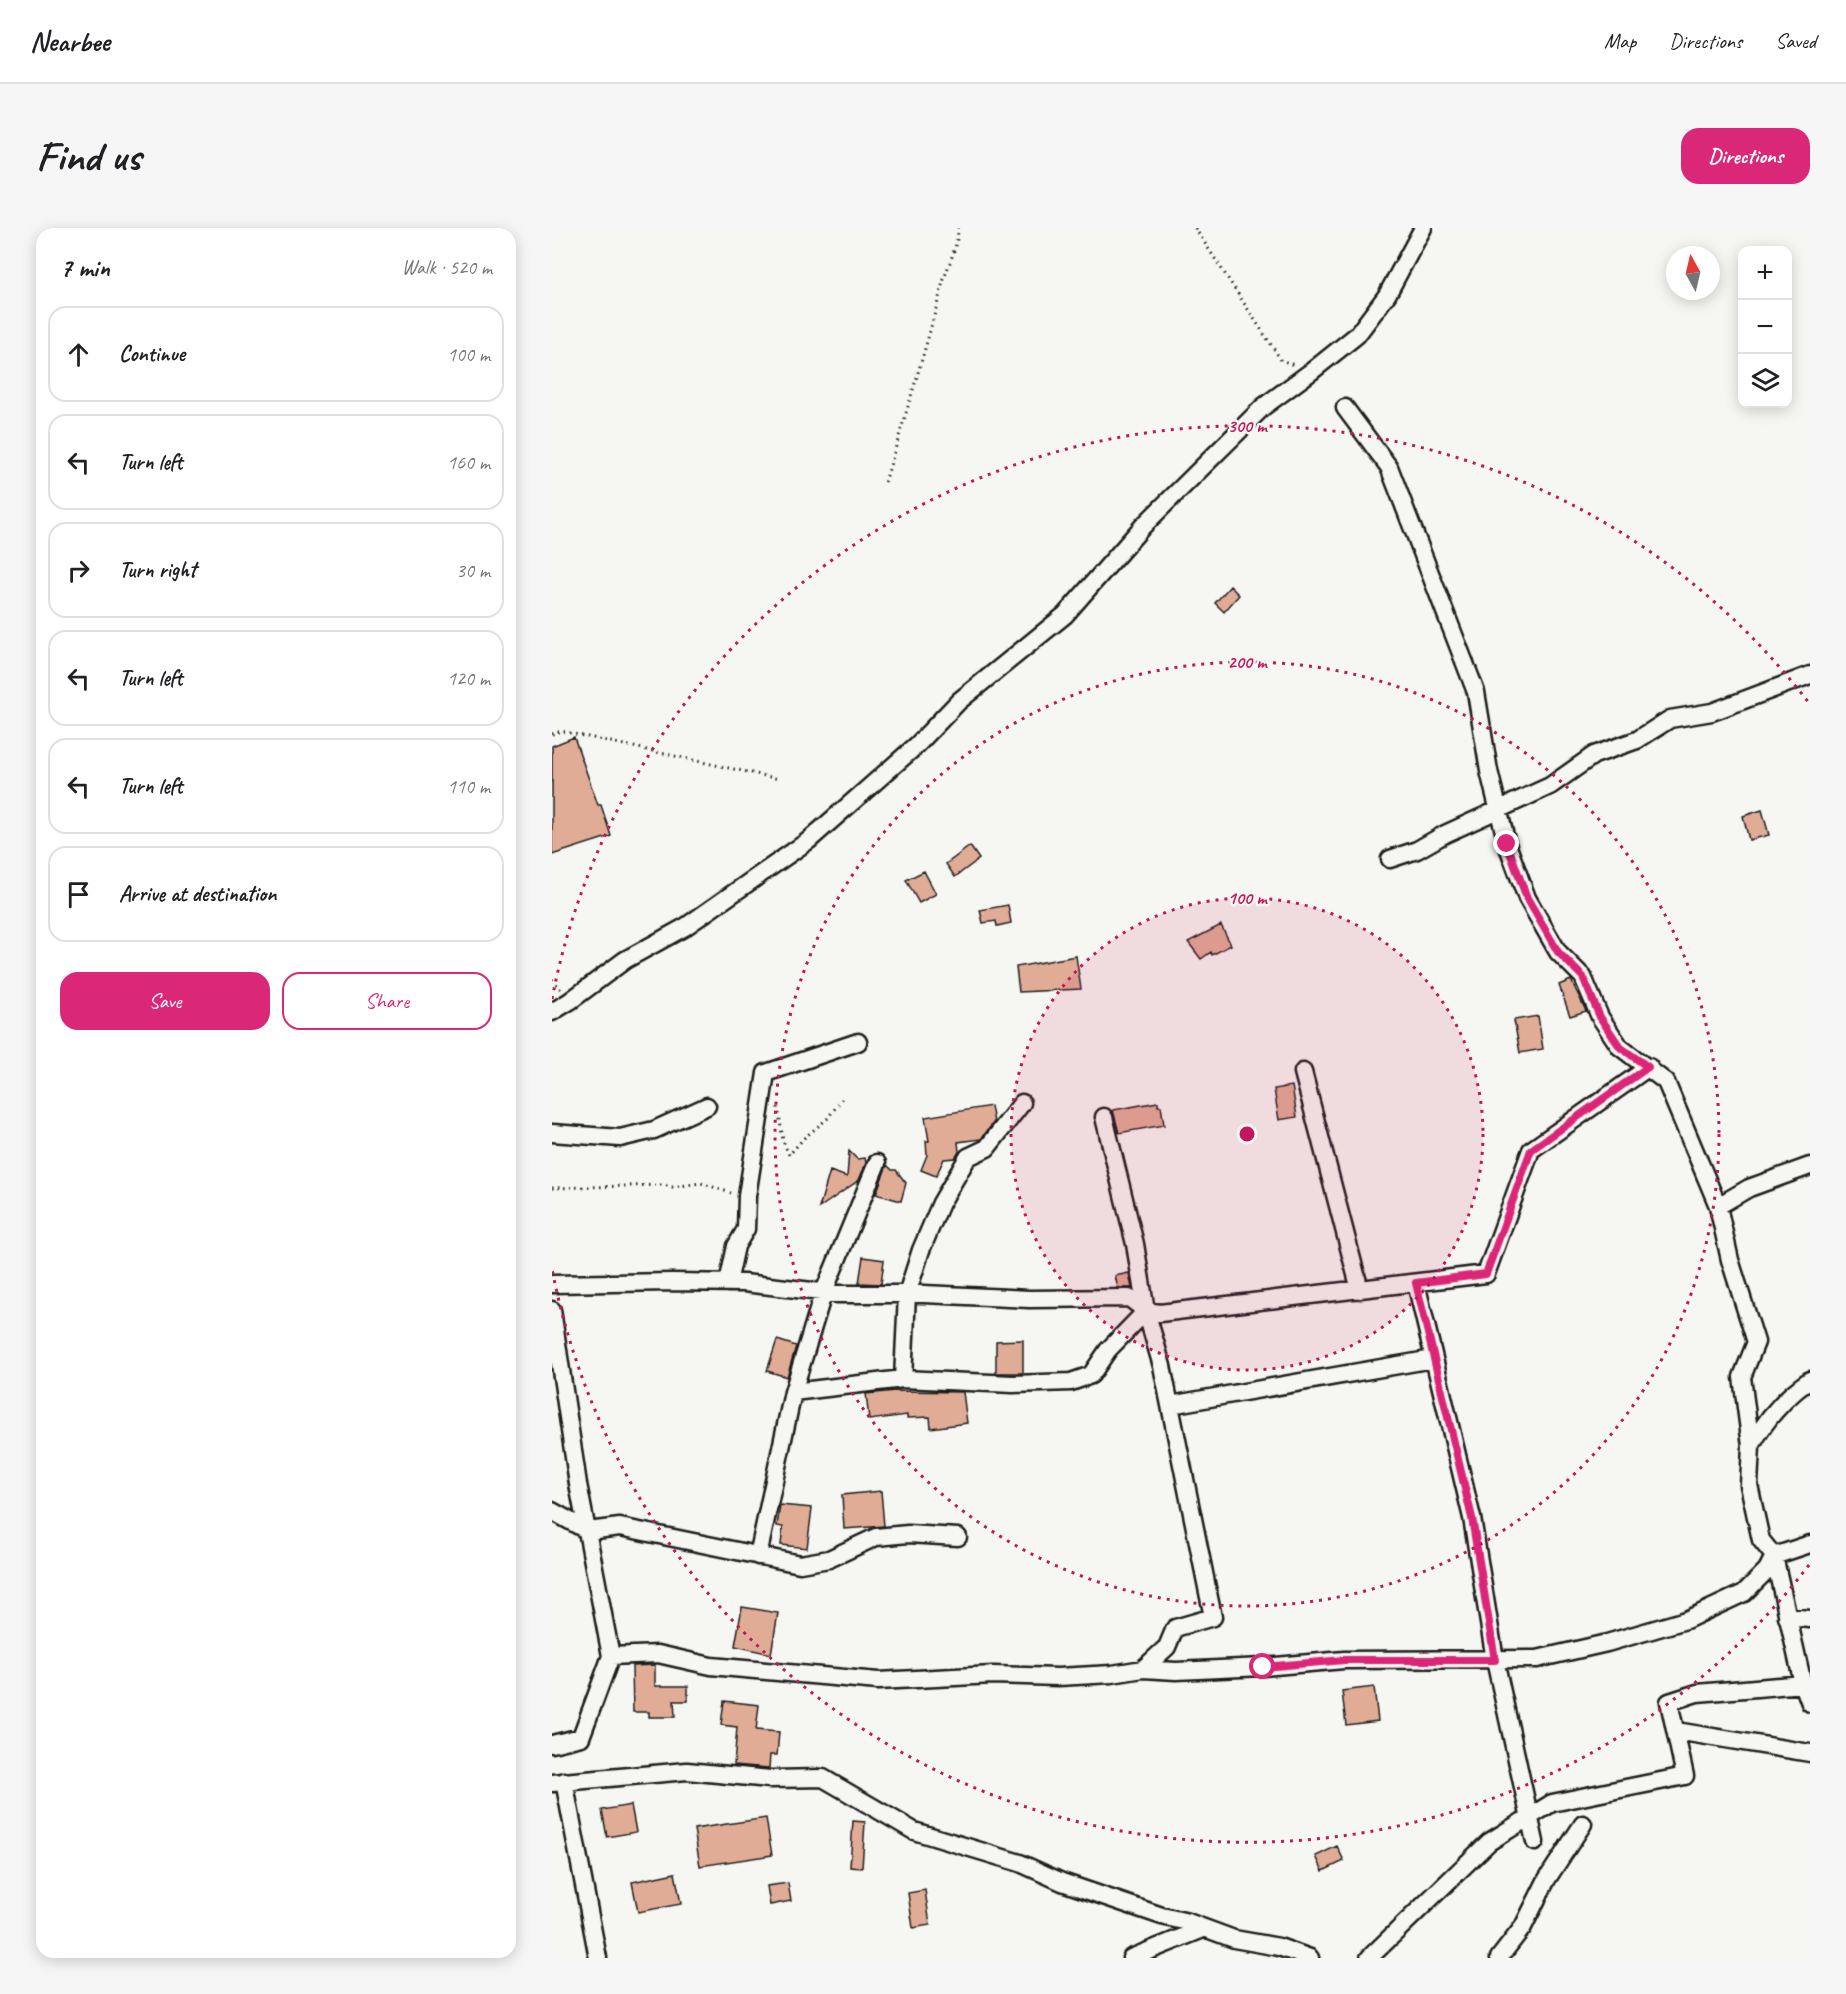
<!DOCTYPE html>
<meta charset="utf-8">
<style>
body{margin:0;font-family:Caveat,sans-serif;background:#f6f6f6;color:#202124}
.controls{position:absolute;right:18px;top:18px;display:grid;overflow:hidden;border-radius:12px;box-shadow:0 3px 15px #0003}
.controls button{width:54px;height:54px;display:grid;place-items:center;padding:0;border:0;border-bottom:2px solid #e0e0e0;background:#fff;color:#202124;font:30px sans-serif}
.compass{position:absolute;left:1114px;top:18px;width:54px;height:54px;border-radius:50%;background:#fff;box-shadow:0 3px 15px #0003;rotate:352deg}
.stop{position:absolute;width:18px;height:18px;margin:-14px;border:4px solid #db2777;border-radius:50%;background:#fff}
.stop.end{background:#db2777;border-color:#fff;box-shadow:0 2px 6px #0008}
.list{margin:0;padding:0;list-style:none}
h2{display:flex;justify-content:space-between;align-items:center;height:78px;margin:0;padding:0 24px;font-size:26px}
h2 small{font-size:20px;font-weight:400;color:#757577}
.list li{display:grid;grid-template-columns:39px 1fr auto;gap:18px;align-items:center;box-sizing:border-box;height:96px;margin:0 12px 12px;padding:0 12px;border:2px solid #e0e0e0;border-radius:18px}
.list b{display:block;font-size:22px;white-space:nowrap}
.list em{font-size:20px;font-style:normal;color:#757577}
.actions{display:flex;gap:12px;padding:18px 24px}
.actions a{flex:1;padding:14px 0;border:2px solid #db2777;border-radius:18px;text-align:center;font-size:21px;color:#db2777}
.actions .main{background:#db2777;color:#fff}
.icon{flex:none;width:33px;height:33px;fill:none;stroke:currentColor;stroke-width:2;stroke-linecap:round;stroke-linejoin:round}
.map{position:relative;flex:none;width:1258px;height:1730px;overflow:hidden;border-radius:18px}
header{display:flex;align-items:center;gap:36px;box-sizing:border-box;height:84px;padding:0 30px;background:#fff;border-bottom:2px solid #e0e0e0}
header strong{font-size:28px}
nav{display:flex;gap:33px;margin-inline-start:auto;font-size:21px}
.intro{display:flex;align-items:center;justify-content:space-between;box-sizing:border-box;height:144px;padding:0 36px}
h1{margin:0;font-size:42px}
.button{padding:15px 27px;border-radius:18px;background:#db2777;color:#fff;font-size:21px;font-weight:700}
main{display:flex;gap:36px;padding:0 36px}
aside{flex:1;background:#fff;border-radius:18px;box-shadow:0 3px 15px #0003}
.map>svg:first-child{display:block}
.building{fill:#e1ac96;stroke:#1c1c1c;stroke-width:1.5}
.lines{fill:none;stroke-linecap:round;stroke-linejoin:round}
.minor-casing{stroke:#1c1c1c;stroke-width:21}
.path{stroke:#1c1c1c;stroke-width:3;stroke-dasharray:1.5 4.5;stroke-linecap:butt}
.minor{stroke:#f6f6f2;stroke-width:16}
.route{stroke:#db2777;stroke-width:8}
.ring{fill:none;stroke:#c2185b;stroke-width:3;stroke-dasharray:3 6}
.centre{fill:#c2185b;stroke:#f6f6f2;stroke-width:3}
.ring-label{font-size:18px;text-anchor:middle;font-weight:bold;fill:#c2185b;stroke:#f6f6f2;stroke-width:5;stroke-linejoin:round;paint-order:stroke}
</style>
<header>
<strong>Nearbee</strong>
<nav><a>Map</a><a>Directions</a><a>Saved</a></nav>
</header>
<div class="intro"><h1>Find us</h1><a class="button">Directions</a></div>
<main>
<aside>
<h2>7 min<small>Walk · 520 m</small></h2>
<ul class="list">
<li><svg class="icon" aria-label="ahead" viewBox="0 0 24 24"><path d="M12 20V5M6 11l6-6 6 6"/></svg><div><b>Continue</b></div><em>100 m</em></li>
<li><svg class="icon" aria-label="left" viewBox="0 0 24 24"><path d="M17 20v-9H6M10 6l-5 5 5 5"/></svg><div><b>Turn left</b></div><em>160 m</em></li>
<li><svg class="icon" aria-label="right" viewBox="0 0 24 24"><path d="M7 20v-9h11M14 6l5 5-5 5"/></svg><div><b>Turn right</b></div><em>30 m</em></li>
<li><svg class="icon" aria-label="left" viewBox="0 0 24 24"><path d="M17 20v-9H6M10 6l-5 5 5 5"/></svg><div><b>Turn left</b></div><em>120 m</em></li>
<li><svg class="icon" aria-label="left" viewBox="0 0 24 24"><path d="M17 20v-9H6M10 6l-5 5 5 5"/></svg><div><b>Turn left</b></div><em>110 m</em></li>
<li><svg class="icon" aria-label="arrive" viewBox="0 0 24 24"><path d="M6 21V4h12l-3 4 3 4H6"/></svg><div><b>Arrive at destination</b></div></li>
</ul>
<div class="actions"><a class="main">Save</a><a>Share</a></div>
</aside>
<div class="map">
<svg width="1258" height="1730" viewBox="0 0 1258 1730">
<rect width="100%" height="100%" fill="#f6f6f2"/>
<filter id="ink" filterUnits="userSpaceOnUse"><feTurbulence type="fractalNoise" baseFrequency=".0167" numOctaves="2"/><feDisplacementMap in="SourceGraphic" scale="12" xChannelSelector="R" yChannelSelector="G"/><feConvolveMatrix kernelMatrix="1 2 1 2 8 2 1 2 1" color-interpolation-filters="sRGB"/></filter>
<g filter="url(#ink)">
<path class="building" d="M678 358 687 367 672 384 663 375Z
M22 509 46 577H49L59 608 0 627V518Z
M1210 582 1217 607 1197 612 1191 588Z
M418 618 427 631 403 649 394 636Z
M372 643 384 666 367 675 354 652Z
M456 677 459 695 445 698 444 693 431 695 428 682Z
M669 697 679 717 660 727 659 724 649 731 636 714Z
M524 728 529 761 467 764 464 739Z
M1019 752 1034 783 1018 788 1007 757Z
M986 788 991 821 968 825 962 792Z
M740 858 745 889 727 892 722 861Z
M606 874V878H609L612 897 567 905 561 882Z
M439 878 442 894 429 911 406 914 407 924 403 930 392 931 384 948 369 942 375 927 374 913H377L373 889Z
M297 923 305 931 313 930 314 935 307 952 267 980 278 943 295 949Z
M335 937 340 942H344L354 955 349 973 324 966Z
M311 1029 332 1032 329 1056 307 1055Z
M577 1045 580 1060H566L563 1048Z
M225 1112 244 1118 235 1149 215 1143Z
M471 1112V1145H444V1113Z
M343 1163 411 1164 415 1195 379 1200 378 1189 355 1190V1187L317 1192 314 1166Z
M329 1263 332 1298 292 1301 290 1267Z
M228 1277 260 1280 255 1320 229 1317 231 1299 225 1298Z
M190 1379 226 1385 219 1426 183 1418Z
M103 1437V1458H136V1473H122L123 1489H97V1484H81L80 1438Z
M822 1459 826 1493 794 1497 790 1463Z
M172 1473 207 1477 204 1502 227 1504 225 1527H218L217 1540 182 1537 185 1499 169 1497Z
M79 1577 84 1604 55 1609 50 1582Z
M214 1590 220 1627 148 1638 142 1601Z
M301 1593 313 1594 310 1640 298 1639Z
M785 1618 792 1633 771 1643 764 1628Z
M123 1645 129 1676 86 1684 80 1654Z
M236 1655 239 1673 218 1677 215 1658Z
M373 1662 378 1697 361 1700 356 1665Z"/>
<g class="lines">
<g class="minor-casing">
<path id="minor" d="M838 631 865 622 893 606 998 558 1042 527 1085 512 1118 491 1160 484 1258 447
M0 784 18 773 73 732 133 699 256 613 365 517 407 473 513 387 591 298 711 179 760 143 805 107 835 67 871 0
M751 844 808 1062
M552 889 583 1016 594 1083 610 1138 661 1389 623 1400 615 1419 591 1441 624 1443 711 1439 792 1432 985 1431 1055 1415 1134 1392 1192 1365 1215 1342 1222 1328 1209 1312 1197 1257 1199 1218 1190 1149 1204 1114 1178 1032 1166 978 1114 854 1068 819 1048 789 1031 749 1006 724 975 670 955 616 937 543 924 464 837 239 793 180
M0 905 68 910 102 902 155 878
M1166 978 1197 960 1258 938
M176 1055 184 1018 194 1001 195 968 214 845 306 814
M864 1055 920 1290 943 1432 983 1614
M0 1056 120 1054 192 1055 286 1066H372L477 1071 577 1070 594 1083 608 1085 934 1046 979 922 1097 839
M0 1082 26 1256 59 1428 29 1509 0 1516
M351 1151 355 1066 369 1022 389 975 416 929 435 920 470 875
M241 1164 351 1151 461 1156 519 1154 539 1147 556 1122 594 1083
M618 1177 881 1131
M1199 1218C1214 1191 1232 1169 1258 1152
M0 1283 36 1303 68 1299 248 1336 277 1331 324 1309 356 1306 406 1309
M206 1328 241 1164 271 1066 325 935
M1235 1389 1258 1391
M59 1428 106 1426 159 1438 326 1453 441 1447 506 1449 560 1446 591 1441
M1251 1456 1222 1328 1258 1316
M1124 1503 1258 1525
M12 1553 46 1730
M0 1555 135 1543 218 1551 271 1550 362 1603 468 1635 510 1654 610 1688 636 1694 682 1711 727 1719 758 1730
M579 1730 651 1701
M817 1730 937 1614 1000 1575 1133 1548 1117 1474 1145 1465 1251 1456 1258 1475
M947 1730 971 1699 995 1651 1031 1596"/>
</g>
<path class="path" d="M643 0 729 132 742 137
M333 254C353 189 373 124 390 58 395 39 406 19 406 0
M0 506 9 503 227 551
M0 751 9 762
M226 879 231 913 237 927 252 910 275 891 290 871
M0 960 111 957 120 959 149 955 179 965"/>
<use href="#minor" class="minor"/>
</g>
</g>
<g class="lines" filter="url(#ink)">
<path class="route" d="M711 1439 792 1432H943L920 1290 864 1055 934 1046 979 922 1096 839 1068 819 1048 789 1031 749 1006 724 975 670 955 616"/>
</g>
<circle cx="695" cy="906" r="236" fill="#c2185b" fill-opacity=".12"/>
<g class="ring">
<circle cx="695" cy="906" r="236"/>
<circle cx="695" cy="906" r="472"/>
<path d="M1257 1337A708 708 0 0 1 0 1041M0 771A708 708 0 0 1 1257 475"/>
</g>
<circle cx="695" cy="906" r="9" class="centre"/>
<g class="ring-label">
<text x="695" y="204">300 m</text>
<text x="695" y="440">200 m</text>
<text x="695" y="676">100 m</text>
</g>
</svg>
<div class="controls">
<button>+</button>
<button>−</button>
<button><svg class="icon" aria-label="layers" viewBox="0 0 24 24"><path d="M12 4l9 5-9 5-9-5zM3 14l9 5 9-5"/></svg></button>
</div>
<svg class="compass" viewBox="-18 -18 36 36"><path d="M0-13l5 13h-10z" fill="#e53935"/><path d="M0 13l5-13h-10z" fill="#757577"/></svg>
<div class="stop" style="left:711px;top:1439px"></div>
<div class="stop end" style="left:955px;top:616px"></div>
</div>
</main>
